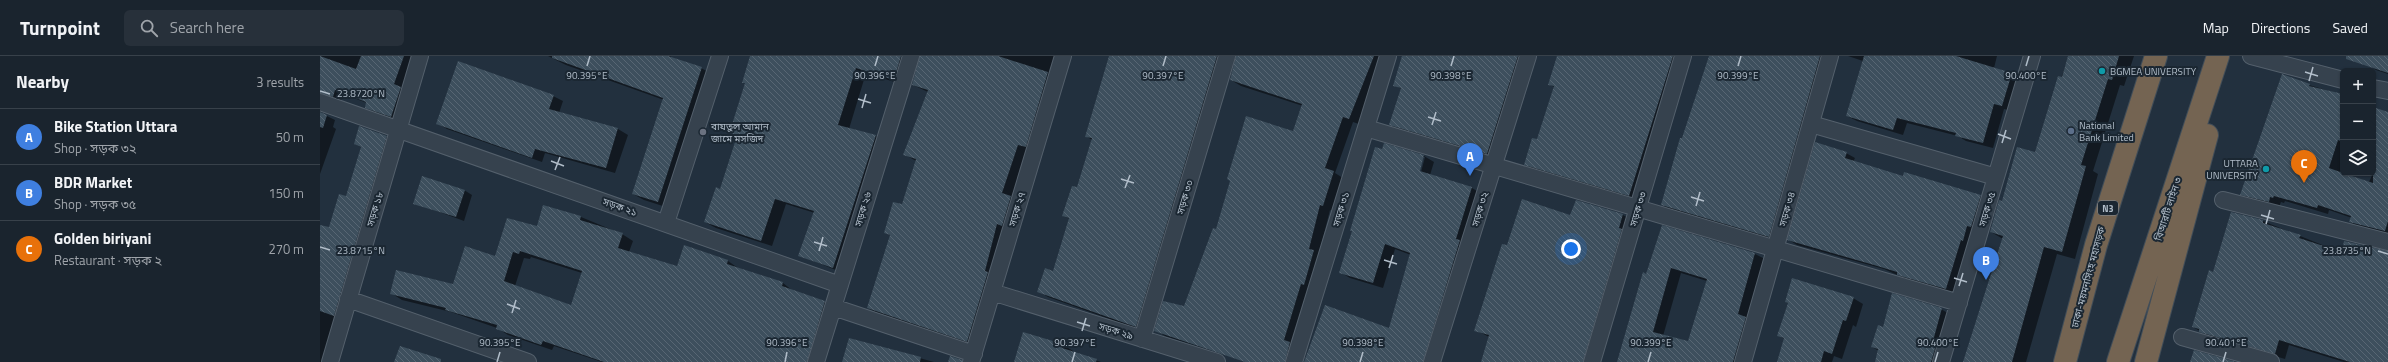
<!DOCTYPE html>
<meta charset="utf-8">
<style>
body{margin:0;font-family:"Titillium Web","Noto Sans Bengali",sans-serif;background:#27303a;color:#f1f3f6}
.controls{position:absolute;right:12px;top:12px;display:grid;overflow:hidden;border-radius:6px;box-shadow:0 1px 3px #0004}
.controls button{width:36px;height:36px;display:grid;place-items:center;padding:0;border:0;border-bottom:1px solid #38414a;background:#1a242e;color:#f1f3f6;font:20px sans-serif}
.you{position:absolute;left:1251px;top:193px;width:14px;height:14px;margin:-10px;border:3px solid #fff;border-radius:50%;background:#1a73e8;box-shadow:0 0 0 6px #1a73e833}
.badge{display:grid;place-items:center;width:26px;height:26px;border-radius:50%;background:#82bdfe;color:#fff;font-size:13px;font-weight:700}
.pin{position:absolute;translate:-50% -33px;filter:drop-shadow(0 1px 2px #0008)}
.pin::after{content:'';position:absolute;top:21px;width:14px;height:12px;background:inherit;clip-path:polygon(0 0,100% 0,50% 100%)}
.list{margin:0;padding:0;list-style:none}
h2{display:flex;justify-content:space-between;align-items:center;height:52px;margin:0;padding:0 16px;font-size:17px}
h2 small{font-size:13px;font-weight:400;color:#9fa4aa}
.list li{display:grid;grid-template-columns:26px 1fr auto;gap:12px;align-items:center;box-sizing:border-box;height:56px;padding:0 16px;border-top:1px solid #38414a}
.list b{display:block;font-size:15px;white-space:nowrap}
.list p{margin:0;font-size:13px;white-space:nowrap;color:#9fa4aa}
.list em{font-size:13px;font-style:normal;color:#9fa4aa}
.icon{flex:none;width:22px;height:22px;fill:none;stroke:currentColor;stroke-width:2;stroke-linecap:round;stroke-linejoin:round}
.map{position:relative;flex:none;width:2068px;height:306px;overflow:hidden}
header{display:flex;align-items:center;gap:24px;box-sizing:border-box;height:56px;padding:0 20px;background:#1a242e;border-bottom:1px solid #38414a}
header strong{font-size:19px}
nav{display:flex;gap:22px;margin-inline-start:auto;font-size:14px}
.search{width:280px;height:36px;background:#27303a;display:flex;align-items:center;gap:10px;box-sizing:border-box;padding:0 14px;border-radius:6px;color:#9fa4aa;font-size:15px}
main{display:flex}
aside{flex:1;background:#1a242e}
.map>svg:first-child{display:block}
.shadow{fill:#0007;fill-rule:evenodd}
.building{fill:url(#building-back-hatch);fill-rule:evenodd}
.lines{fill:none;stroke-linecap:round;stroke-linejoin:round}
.street-casing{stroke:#54606c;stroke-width:18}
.highway-casing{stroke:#414d58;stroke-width:24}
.street{stroke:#36424e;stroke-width:16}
.highway{stroke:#746452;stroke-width:22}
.ticks{fill:none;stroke:#b1bdc9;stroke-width:1.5}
.culture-dot{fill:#0f9aa8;stroke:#1b2732;stroke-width:1.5}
.service-dot{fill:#5c6f8a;stroke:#1b2732;stroke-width:1.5}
.worship-dot{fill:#6b7280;stroke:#1b2732;stroke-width:1.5}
.labels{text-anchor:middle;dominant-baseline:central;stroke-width:4;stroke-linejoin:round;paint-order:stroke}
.shield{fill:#1b2732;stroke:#84909c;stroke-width:1}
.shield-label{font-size:9px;font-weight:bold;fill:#b1bdc9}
.poi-label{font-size:10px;fill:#b1bdc9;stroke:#1b2732;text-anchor:start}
.street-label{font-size:10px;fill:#b1bdc9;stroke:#1b2732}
.ticks-label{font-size:10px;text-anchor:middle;fill:#b1bdc9;stroke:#1b2732;stroke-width:4;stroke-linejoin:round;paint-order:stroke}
</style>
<header>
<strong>Turnpoint</strong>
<div class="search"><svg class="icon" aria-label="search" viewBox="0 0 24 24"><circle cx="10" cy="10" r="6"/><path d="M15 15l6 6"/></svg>Search here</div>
<nav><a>Map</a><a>Directions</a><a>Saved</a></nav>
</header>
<main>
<aside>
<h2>Nearby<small>3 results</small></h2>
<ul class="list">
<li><span class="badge" style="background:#3f7fe0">A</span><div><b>Bike Station Uttara</b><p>Shop · সড়ক ৩২</p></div><em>50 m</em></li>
<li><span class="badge" style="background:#3f7fe0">B</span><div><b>BDR Market</b><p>Shop · সড়ক ৩৫</p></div><em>150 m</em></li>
<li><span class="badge" style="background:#e8710a">C</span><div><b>Golden biriyani</b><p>Restaurant · সড়ক ২</p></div><em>270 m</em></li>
</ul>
</aside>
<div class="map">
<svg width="2068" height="306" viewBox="0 0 2068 306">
<defs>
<pattern id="building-back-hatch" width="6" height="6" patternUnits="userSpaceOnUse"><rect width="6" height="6" fill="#3d4f5d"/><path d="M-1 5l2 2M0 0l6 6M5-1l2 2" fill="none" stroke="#576673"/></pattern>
</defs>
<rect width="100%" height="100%" fill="#22303e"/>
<path class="shadow" d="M0 0H93L79 65 54 56 46 51 47 47 23 38 21 44 7 41 0 47Z
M228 0H351L350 2 381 12 392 18 349 152 324 144 313 138 344 44 246 9Z
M431 0H595L584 29 546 17 529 73 556 80 566 86 523 217 479 199 495 157 466 148 452 190 396 172 385 166 401 134 417 83 426 28 423 26Z
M601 0H746L658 291 559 258 548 252 571 180 566 177 582 149 596 105 584 98 608 36 593 29Z
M790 0H911L826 276 728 241 718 235 734 216 750 163 743 160 758 132 772 84 766 80Z
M917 0H1065L1039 68 1033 66 1015 117 1023 122 1013 155 1010 154 999 198 1003 201 976 306H928L845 280 836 274 865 251 896 174 974 77 983 50 921 30 911 24Z
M1092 0H1211L1178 103 1081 74 1071 69 1082 33 1074 29Z
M1238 0H1365L1319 145 1215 114 1205 108 1218 84 1234 31 1229 28Z
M1390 0H1512L1459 186 1352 154 1342 149Z
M1528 0H1677L1674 12 1701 23 1692 55 1684 53 1673 92 1646 85 1638 80 1587 67 1583 79 1537 65 1527 60 1543 5Z
M1749 0H1814L1804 30 1800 29 1773 115 1778 118 1755 203 1737 198 1706 306H1644L1683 183 1671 176 1682 146 1715 97Z
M2035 0H2068V18L2056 14Z
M1989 29 2023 39V106L2020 117 2049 126 2053 117V52L2068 57V179L2041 172 2030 166 2032 162 2009 154 2008 158 1965 145 1964 147 1961 146 1959 151 1931 144 1921 138Z
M233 40 243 45 239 57 298 73 308 79 295 117 225 97 222 106 127 73 117 67Z
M0 54 1 57 15 64 13 71 16 73 0 118Z
M66 80 74 85 10 306H0V174L10 172 26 142 42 92 35 88Z
M1064 88 1104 100 1114 106 1110 119 1152 132 1162 138 1114 306H984L1070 273 1091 199 1075 193 1063 232 1030 222 1020 216ZM1103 101H1105L1100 120 1098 119Z
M1526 97 1535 102 1533 106 1583 121 1660 140 1669 145 1635 237 1586 223 1564 213 1477 189 1469 184Z
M144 134 152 139 144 165 95 147Z
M1256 145 1303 159 1313 165 1274 306H1162L1169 281 1156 274 1188 190 1251 160Z
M224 150 261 161 302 178 313 185 309 196 357 211 364 190 408 205 418 212 463 227 473 235 505 246 515 252 499 306H282L234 290 232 294 188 279 177 272 131 256 82 244 71 237 134 229 217 172ZM211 201 262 217 252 250 195 230 204 202 210 203Z
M1912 157 1943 165 2022 197 2068 196V306H2024L1969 289 1965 303 1890 281 1873 271 1894 217Z
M1342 170 1435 198 1445 203 1425 306H1298ZM1361 217 1387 225 1369 286 1343 280Z
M1533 242 1543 248 1536 271 1533 269 1522 303 1514 300 1512 306H1458L1465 283 1459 280 1469 248 1466 246Z
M1621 253 1631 259 1623 306H1556L1559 295 1552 291 1563 272Z
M530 283 614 306H523Z
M743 289 753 295 752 296 781 306H695Z"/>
<path class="building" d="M0 0 36 13 41 0H84L74 28 81 31 71 61 45 52 46 46 15 34 13 41 0 37Z
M232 0H348L382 11 338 146 312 138 343 42 232 2Z
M430 0H581L574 24 536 12 518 69 556 79 513 212 478 200 494 155 455 143 441 185 384 166 396 131 400 133 416 83 410 75 425 27H422Z
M600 0H678L728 16 706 91 698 89 682 137 691 140 682 170 677 168 665 215 668 216 647 286 547 252 570 179 564 177 573 146 582 148 596 103 583 99 608 34 592 29Z
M789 0H897L816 271 717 236 725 212 733 215 749 162 742 160 752 130 757 131 772 82 765 81Z
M916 0H1054L1029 63 1023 61 1005 112 1014 115 1003 150 1000 149 989 193 994 194 984 229 981 228 964 284 970 286 965 306H925L834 275 843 245 864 250 893 172 896 173 910 125 907 123 926 60 973 75 982 48 910 24Z
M1082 0H1198L1167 98 1069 69 1081 32 1073 30Z
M1237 0H1353L1309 140 1204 109 1212 82 1217 83 1234 30 1228 29Z
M1389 0H1500L1449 181 1341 149 1360 82H1362Z
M1544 0H1636L1692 17 1682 50 1674 48 1663 87 1635 80 1636 77 1577 62 1573 74 1526 60Z
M1748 0H1799L1792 24 1788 23 1761 109 1766 110 1742 196 1724 191 1692 306H1643L1683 180 1670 176 1679 144 1682 145 1697 91 1715 96 1738 20 1742 21Z
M2026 0H2068V17L2026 3Z
M138 5 234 39 229 53 298 72 286 112 215 93 212 102 116 68Z
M1962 18 1990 28 1989 30 2023 38V86L2018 84 2009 112 2023 117 2053 127V51L2068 56V165L2065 175 2029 166 2031 160 1998 149 1997 152 1954 140 1953 142 1950 141 1949 146 1920 139Z
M0 56 7 59 3 72 0 71Z
M39 70 67 80 14 260 0 255V169L9 171 19 138 26 140 41 91 34 88Z
M1495 86 1527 96 1525 102 1583 120 1584 116 1661 139 1651 171 1647 170 1643 185 1641 184 1626 233 1577 219V216L1554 209 1467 184Z
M1064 87 1104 99 1100 115 1152 131 1136 183 1140 184 1103 306H984L1005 249 1069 272 1090 197 1065 188 1053 227 1019 217 1032 175H1030L1055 91 1062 93Z
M102 120 145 134 136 161 93 148Z
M1202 143 1250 159 1256 144 1303 158 1299 172 1302 173 1263 306H1161L1169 279 1154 275 1182 188 1187 189Z
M223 149 261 160 260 164 303 177 298 192 357 210 364 189 408 204 407 208 463 226 462 230 505 245 487 306H284L223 285 221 289 176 273 177 269 125 254 126 252 70 238 76 214 133 228 145 190 175 200 187 162 217 170ZM200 195 262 215 251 249 184 225 193 196 199 198Z
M1911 156 1943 164V167L1981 179 1979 182 2022 196 2024 185 2068 195V306H2030L1959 284 1955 298 1879 276V273L1872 271 1889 214 1893 216Z
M1342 169 1435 197 1418 258 1426 261 1413 306H1297L1323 216 1326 218ZM1351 212 1387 223 1368 285 1333 276Z
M1472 222 1534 241 1526 265 1523 264 1512 298 1504 295 1501 306H1457L1464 282 1457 280 1468 247 1465 246Z
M1572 237 1622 252 1613 285 1617 286 1611 306H1555L1558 293 1551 291 1558 269 1563 271Z
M703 276 743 288 742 292 777 303 776 306H694Z
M529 282 601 301 600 306H522Z
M80 290 121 303V306H74Z
M1874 294 1916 306H1870Z
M630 300 642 304V306H628Z"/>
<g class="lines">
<g class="street-casing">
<path id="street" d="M1931 0 2023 24
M2053 32 2068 35
M0 46 520 229
M1491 68 1676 121
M1046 72 1639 247
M1903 144 2068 186
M346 167 400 0
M672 236 897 306
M28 243 208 306
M513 251 654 298
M1862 281 1951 306
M822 283 907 0
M10 306 100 0
M496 306 591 0
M651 306 743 0
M974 306 1068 0
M1112 306 1208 0
M1272 306 1363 0
M1423 306 1510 0
M1621 306 1712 0"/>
</g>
<g class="highway-casing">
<path id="highway" d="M1745 306 1776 189 1836 0
M1798 306 1898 0
M1826 306 1887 79"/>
</g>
<use href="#street" class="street"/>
<use href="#highway" class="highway"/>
</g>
<path class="ticks" d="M267 10 270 0M555 10 558 0M843 10 846 0M1131 10 1134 0M1418 10 1421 0M1706 10 1709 0M1985 16 1998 20M1989 25 1993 11M0 35 10 38M538 43 551 47M542 52 546 38M1108 61 1121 65M1112 69 1116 56M1678 78 1691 83M1682 87 1686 74M231 105 244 110M235 114 240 101M801 123 814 127M805 132 810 119M1371 141 1384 145M1376 150 1380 136M1941 159 1954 163M1946 168 1950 154M494 186 507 190M0 191 10 194M499 195 503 181M2058 195 2068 198M1064 204 1077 208M1069 212 1073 199M1634 222 1647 226M1639 230 1643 217M187 248 200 253M192 257 196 244M757 266 770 270M762 275 766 262M177 306 180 296M465 306 467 296M752 306 755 296M1040 306 1043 296M1328 306 1331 296M1615 306 1618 296M1903 306 1906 296"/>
<g class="culture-dot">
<circle cx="1782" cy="15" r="4"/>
<circle cx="1946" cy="113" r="4"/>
</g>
<circle class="service-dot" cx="1751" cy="75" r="4"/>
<circle class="worship-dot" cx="383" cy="76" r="4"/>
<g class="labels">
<rect class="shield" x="1778" y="145" width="20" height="14" rx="3"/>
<g class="shield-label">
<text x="1788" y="152">N3</text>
</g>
<g class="poi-label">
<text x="1790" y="15">BGMEA UNIVERSITY</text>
<text x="1759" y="69">National<tspan x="1759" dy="12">Bank Limited</tspan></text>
<text x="391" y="70">বায়তুল আমান<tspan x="391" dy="12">জামে মসজিদ</tspan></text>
<text x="1938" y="107" text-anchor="end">UTTARA<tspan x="1938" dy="12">UNIVERSITY</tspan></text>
</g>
<g class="street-label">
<text transform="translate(865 141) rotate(-73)">সড়ক ৩০</text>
<text transform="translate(300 151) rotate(19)">সড়ক ২১</text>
<text transform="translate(55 153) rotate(-73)">সড়ক ১৮</text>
<text transform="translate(543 153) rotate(-73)">সড়ক ২৬</text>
<text transform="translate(697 153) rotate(-73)">সড়ক ২৭</text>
<text transform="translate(1021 153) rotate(-73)">সড়ক ৩১</text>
<text transform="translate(1160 153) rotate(-73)">সড়ক ৩২</text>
<text transform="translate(1318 153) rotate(-73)">সড়ক ৩৩</text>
<text transform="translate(1467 153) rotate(-74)">সড়ক ৩৪</text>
<text transform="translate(1667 153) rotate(-73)">সড়ক ৩৫</text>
<text transform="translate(1848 153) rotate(-72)">বিআরটি লাইন ৩</text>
<text transform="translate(1768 221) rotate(-75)">ঢাকা-ময়মনসিংহ মহাসড়ক</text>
<text transform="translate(796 275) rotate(17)">সড়ক ২৯</text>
</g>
</g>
<g class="ticks-label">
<text x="267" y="23">90.395°E</text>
<text x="555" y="23">90.396°E</text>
<text x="843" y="23">90.397°E</text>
<text x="1131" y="23">90.398°E</text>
<text x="1418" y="23">90.399°E</text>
<text x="1706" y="23">90.400°E</text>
<text x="41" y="41">23.8720°N</text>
<text x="41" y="198">23.8715°N</text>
<text x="2027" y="198">23.8735°N</text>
<text x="180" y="290">90.395°E</text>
<text x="467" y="290">90.396°E</text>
<text x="755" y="290">90.397°E</text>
<text x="1043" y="290">90.398°E</text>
<text x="1331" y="290">90.399°E</text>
<text x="1618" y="290">90.400°E</text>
<text x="1906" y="290">90.401°E</text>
</g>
</svg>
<div class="controls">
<button>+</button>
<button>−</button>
<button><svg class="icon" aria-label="layers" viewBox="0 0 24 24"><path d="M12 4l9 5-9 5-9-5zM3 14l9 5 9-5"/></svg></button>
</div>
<div class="you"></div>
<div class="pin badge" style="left:1150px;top:120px;background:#3f7fe0">A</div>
<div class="pin badge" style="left:1666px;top:224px;background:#3f7fe0">B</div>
<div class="pin badge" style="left:1984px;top:127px;background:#e8710a">C</div>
</div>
</main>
